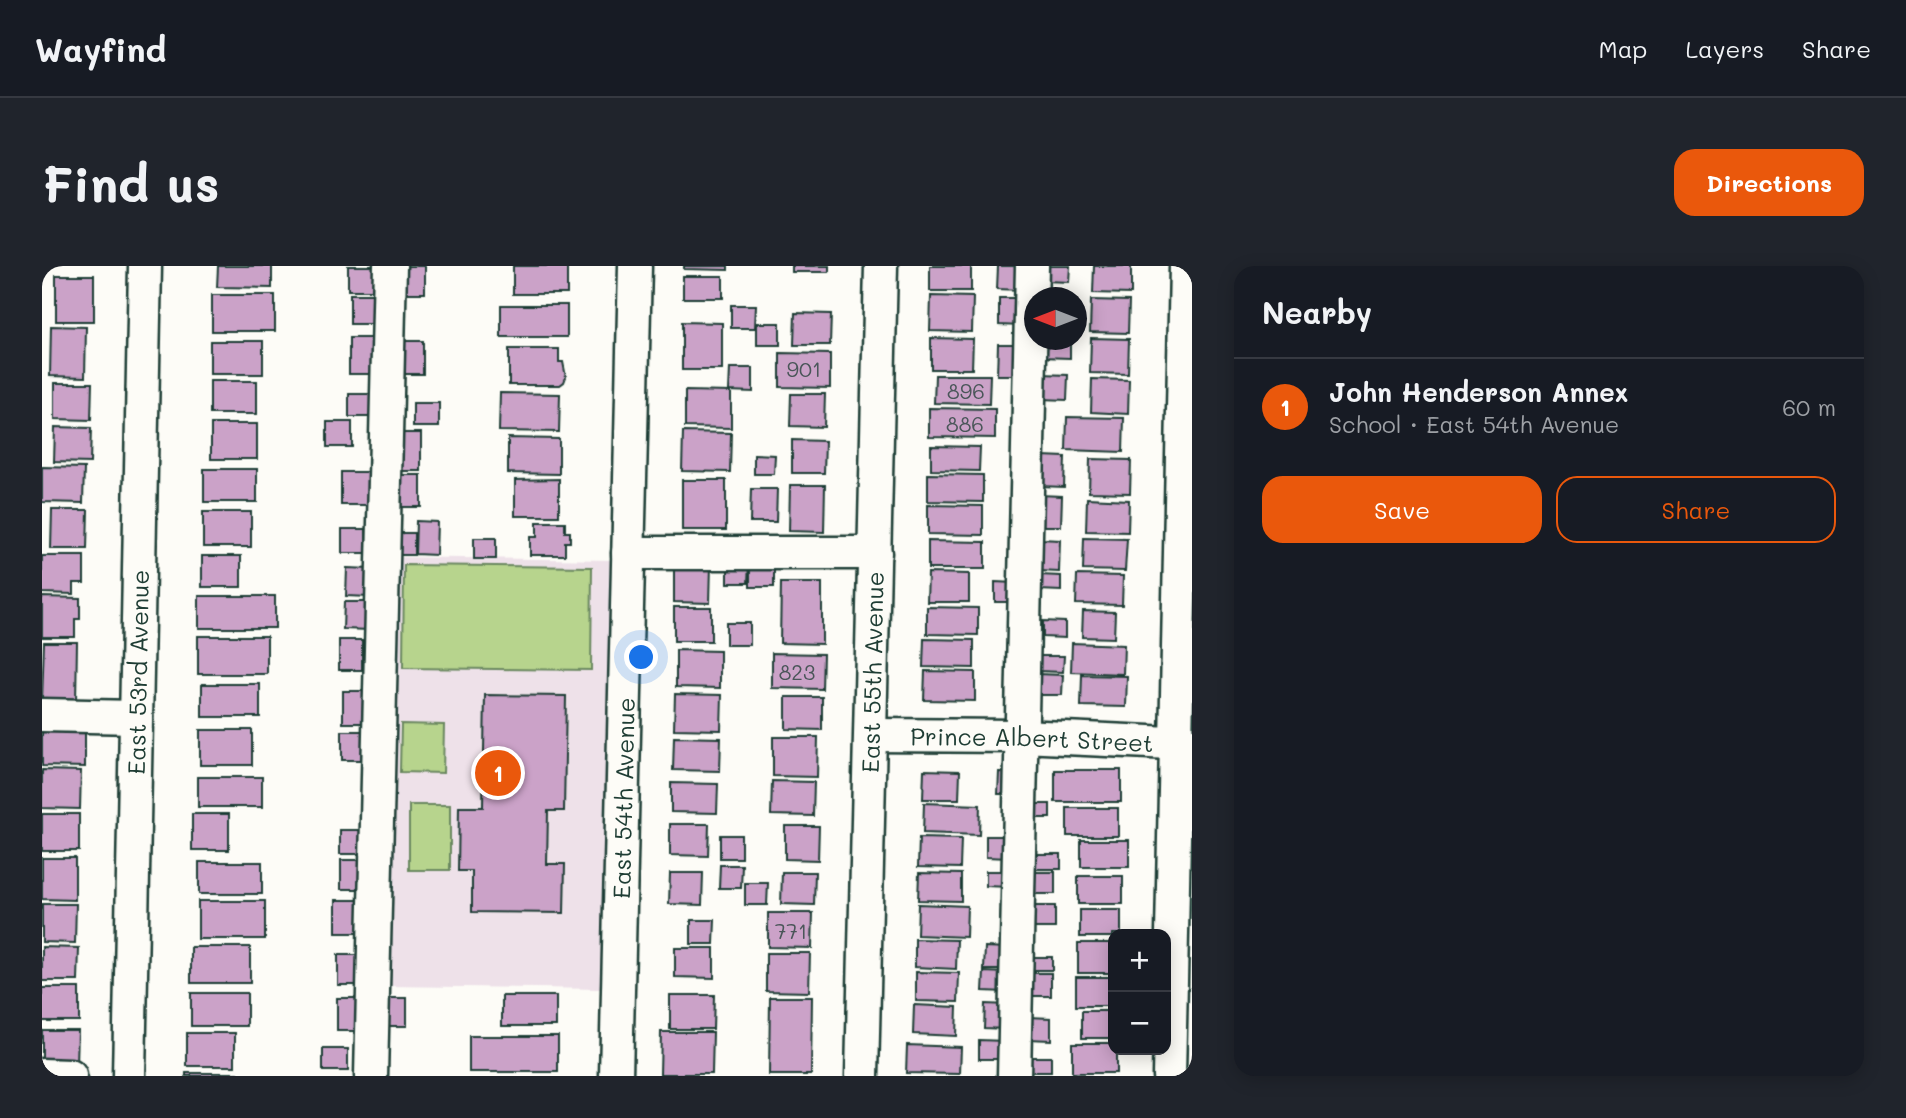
<!DOCTYPE html>
<meta charset="utf-8">
<style>
body{margin:0;font-family:Mali,sans-serif;background:#20242c;color:#f1f3f6}
.controls{position:absolute;right:21px;bottom:21px;display:grid;overflow:hidden;border-radius:14px;box-shadow:0 4px 18px #0003}
.controls button{width:63px;height:63px;display:grid;place-items:center;padding:0;border:0;border-bottom:2px solid #363941;background:#171b24;color:#f1f3f6;font:35px sans-serif}
.compass{position:absolute;left:982px;top:21px;width:63px;height:63px;border-radius:50%;background:#171b24;box-shadow:0 4px 18px #0003;rotate:270deg}
.you{position:absolute;left:600px;top:392px;width:24px;height:24px;margin:-18px;border:5px solid #fff;border-radius:50%;background:#1a73e8;box-shadow:0 0 0 10px #1a73e833}
.badge{display:grid;place-items:center;width:46px;height:46px;border-radius:50%;background:#ea580c;color:#fff;font-size:23px;font-weight:700}
.pin{position:absolute;translate:-50% -50%;border:4px solid #fff;box-shadow:0 2px 7px #0006}
.list{margin:0;padding:0;list-style:none}
h2{display:flex;justify-content:space-between;align-items:center;height:91px;margin:0;padding:0 28px;font-size:30px}
h2 small{font-size:23px;font-weight:400;color:#9ea1a6}
.list li{display:grid;grid-template-columns:46px 1fr auto;gap:21px;align-items:center;box-sizing:border-box;height:98px;padding:0 28px;border-top:2px solid #363941}
.list b{display:block;font-size:26px;white-space:nowrap}
.list p{margin:0;font-size:23px;white-space:nowrap;color:#9ea1a6}
.list em{font-size:23px;font-style:normal;color:#9ea1a6}
.actions{display:flex;gap:14px;padding:21px 28px}
.actions a{flex:1;padding:16px 0;border:2px solid #ea580c;border-radius:21px;text-align:center;font-size:24px;color:#ea580c}
.actions .main{background:#ea580c;color:#fff}
.map{position:relative;flex:none;width:1150px;height:810px;overflow:hidden;border-radius:21px}
header{display:flex;align-items:center;gap:42px;box-sizing:border-box;height:98px;padding:0 35px;background:#171b24;border-bottom:2px solid #363941}
header strong{font-size:33px}
nav{display:flex;gap:38px;margin-inline-start:auto;font-size:24px}
.intro{display:flex;align-items:center;justify-content:space-between;box-sizing:border-box;height:168px;padding:0 42px}
h1{margin:0;font-size:49px}
.button{padding:18px 32px;border-radius:21px;background:#ea580c;color:#fff;font-size:24px;font-weight:700}
main{display:flex;gap:42px;padding:0 42px}
aside{flex:1;background:#171b24;border-radius:21px;box-shadow:0 4px 18px #0003}
.map>svg:first-child{display:block}
.built{fill:#eee1e9}
.green{fill:#b7d48d;stroke:#6b8860;stroke-width:2}
.building{fill:#cba2c8;stroke:#1f3d34;stroke-width:2}
.lines{fill:none;stroke-linecap:round;stroke-linejoin:round}
.minor-casing{stroke:#1f3d34;stroke-width:37}
.minor{stroke:#fdfcf7;stroke-width:32}
.labels{text-anchor:middle;dominant-baseline:central;stroke-width:6;stroke-linejoin:round;paint-order:stroke}
.number-label{font-size:21px;fill:#4a5659}
.street-label{font-size:24px;fill:#1f3d34;stroke:#fdfcf7}
</style>
<header>
<strong>Wayfind</strong>
<nav><a>Map</a><a>Layers</a><a>Share</a></nav>
</header>
<div class="intro"><h1>Find us</h1><a class="button">Directions</a></div>
<main>
<div class="map">
<svg width="1150" height="810" viewBox="0 0 1150 810">
<rect width="100%" height="100%" fill="#fdfcf7"/>
<filter id="ink" filterUnits="userSpaceOnUse"><feTurbulence type="fractalNoise" baseFrequency=".0143" numOctaves="2"/><feDisplacementMap in="SourceGraphic" scale="14" xChannelSelector="R" yChannelSelector="G"/><feConvolveMatrix kernelMatrix="1 2 1 2 8 2 1 2 1" color-interpolation-filters="sRGB"/></filter>
<g filter="url(#ink)">
<path class="built" d="M348 291 573 294 561 723 342 720Z"/>
<path class="green" d="M362 299 550 301 549 404 361 402Z
M359 458 402 459 401 507 358 506Z
M367 539H408V604H367Z"/>
<path class="building" d="M176 0H230V22L175 21Z
M306 0H332V24H306Z
M358 0H383V27H358Z
M471 0H525V28H471Z
M642 0H686V4L642 3Z
M750 0H787V6H750Z
M888 0H929V25H888Z
M956 0H980L979 24 955 23Z
M1003 0H1028L1027 16 1002 15Z
M1052 0H1089V28L1051 27Z
M14 9H52V55H14Z
M641 10H681V32H641Z
M308 28H335V58H308Z
M170 29H233V65H170Z
M889 30 931 31 930 66 888 65Z
M957 32H979V60L957 59Z
M1049 34 1087 35 1086 67 1048 66Z
M459 39H525V71H459Z
M689 39H714L713 62H689Z
M753 47 789 48 788 79H752Z
M640 56 680 57V104H640Z
M715 57H738V79H715Z
M9 60 44 61 43 111 8 110Z
M307 72H334V108H307Z
M889 72 931 73 930 103H889Z
M1049 72 1087 73 1086 108 1048 107Z
M999 74H1028V92L999 91Z
M168 75H221V108H168Z
M356 75H381V108H356Z
M956 78H979V109H955Z
M467 83H517V96H521L524 111 522 116 518 119H467Z
M738 87 788 88V122L738 121Z
M688 102H711V126L687 125Z
M1000 108 1026 109 1025 134 999 133Z
M893 109H948L947 138 892 137Z
M1050 113 1087 114 1086 148 1049 146Z
M168 115H215V148H168Z
M13 117H50L49 154 13 153Z
M643 125 689 126V162L643 161Z
M458 127 518 128 517 166 457 165Z
M307 128H332V151H307Z
M749 128H783L782 161 748 160Z
M371 137H397V161H371Z
M887 142 953 143V172L887 171Z
M1025 151 1082 152 1081 186 1024 184Z
M285 156H310V181H285Z
M169 158H215V193H169Z
M13 161 49 162 48 197 12 196Z
M641 166 689 167 688 206 640 205Z
M357 167H379V205H357Z
M466 172 517 173V208L466 207Z
M750 174 783 175 782 207H750Z
M889 180 938 181 937 205 889 204Z
M712 188 733 189 732 208H712Z
M1000 190 1023 191 1022 221 999 220Z
M1048 193 1089 194 1088 227 1047 226Z
M0 201 42 202 41 237 0 236Z
M162 203H215V236H162Z
M299 206H327V239H299Z
M886 208 941 209V236L886 235Z
M354 209H379V241H353Z
M517 213V250H473V214Z
M640 214H684V264H640Z
M748 219H783L782 266 747 265Z
M709 223H735L734 256H708Z
M997 229 1020 230 1019 260H996Z
M1045 232 1087 234 1086 266 1044 265Z
M886 239 941 240V269L886 268Z
M10 244H46L45 283H9Z
M161 246H209V281H161Z
M374 255 395 256 394 289 373 288Z
M495 256H523V266H528V276H523V289H488V271H495Z
M300 263H324V287H300Z
M352 267H372V289H352Z
M432 272H454V293H432Z
M1042 272 1085 273 1083 305 1041 304Z
M998 273 1018 274 1017 306 997 305Z
M886 275 943 276V303H886Z
M0 290H42V317H32V328L0 327Z
M160 290H199V321H160Z
M686 295 707 296 706 317H686Z
M632 297 669 298 668 337 632 336Z
M708 299H732V321H708Z
M305 302 329 303 328 331 304 330Z
M886 307 927 308V336H885Z
M997 309 1019 310V325L997 324Z
M1035 309 1081 310 1080 339 1034 338Z
M953 316 972 317V336H953Z
M739 317H780V378L738 377Z
M157 330H233V362H157Z
M0 331 38 332V353H33V371H0Z
M302 336H328V364L301 363Z
M632 341H669V375H632Z
M885 341 936 342V369L885 368Z
M1041 345 1073 346 1072 372 1040 371Z
M1001 355 1023 356V372L1001 371Z
M684 357H708V379H684Z
M156 370H225V408H156Z
M882 373 932 374V402L881 401Z
M297 374H320V404H297Z
M2 376H35L34 436 0 435Z
M1030 377 1082 379 1081 408 1029 406Z
M634 384 678 385V422L634 421Z
M730 387 781 388 780 423 730 422Z
M997 390H1022L1021 406 996 405Z
M883 405 933 406V435L882 434Z
M994 408 1021 409 1020 429H993Z
M1040 409 1085 410 1084 441 1039 440Z
M160 418H218V451H160Z
M301 425H329V457H301Z
M633 428 680 429 679 464 632 463Z
M443 429 524 430 522 545H506L505 598H523L522 647 430 646V605H416L417 541H441Z
M744 431H780V464L744 463Z
M0 462H43V501L0 500Z
M158 464H210V499H158Z
M300 465H325V494H300Z
M632 471 679 472 678 505 631 504Z
M731 471H776L775 511 731 510Z
M0 504 39 505 38 543 0 542Z
M882 504 918 505 917 533H881Z
M1013 504H1079V536H1013Z
M957 506 970 507V528H956Z
M156 511H220V541H156Z
M730 515 772 516 771 550 729 549Z
M629 517 676 518 675 547 629 546Z
M882 537 938 539 937 569 881 567Z
M993 538H1008V552H993Z
M1025 542H1076V570H1025Z
M0 548H37V585H0Z
M150 548H187V584H150Z
M628 558H667L666 590 628 589Z
M743 560H777L776 594 743 593Z
M298 564H323V588H298Z
M678 569H699V592H678Z
M944 570H968L967 592 944 591Z
M877 572 919 573 918 602 876 601Z
M1039 574H1087V601H1039Z
M993 588H1019V603H993Z
M0 592H33V634L0 633Z
M299 594H322V623H299Z
M157 596H220V628H157Z
M678 599H700L699 622H677Z
M944 605H967V621L944 620Z
M740 606H773L772 639 739 638Z
M988 606H1013V628H988Z
M628 607H661L660 639 627 638Z
M877 607 919 608V635L876 634Z
M1036 610H1081V638H1036Z
M703 617H726L725 639H703Z
M294 634H322V667H294Z
M156 635H223V673H156Z
M0 638H34L33 677 0 676Z
M876 638 925 640 924 671 875 669Z
M987 640H1013V662H987Z
M1038 644H1079V668H1071V671H1038Z
M726 647H771L770 682 726 681Z
M649 654H673L672 678H649Z
M873 673 915 674 914 703 873 701Z
M1036 677H1071V707H1036Z
M0 681 37 682 36 715H0Z
M149 681H208V717H149Z
M943 681 966 682V704H942Z
M633 682H672V712L633 711Z
M724 687H768L767 726 724 725Z
M296 689H322V719H296Z
M989 691H1010V704H989Z
M874 706 917 707 916 736 874 735Z
M942 706 965 707 964 726 941 725Z
M986 707H1009V730H986Z
M1034 711H1071V740H1034Z
M0 722H37V755H0Z
M149 727H205V760H149Z
M628 729H672L671 763H628Z
M460 730H514V760H460Z
M728 731H770L769 809H727Z
M295 732H321V765H295Z
M342 732H365V760H342Z
M943 738 965 739 964 763 942 762Z
M872 739 915 741 914 770 871 768Z
M1040 745H1071V772H1040Z
M986 751 1009 752V774L985 773Z
M0 764H36L35 800H0Z
M619 766H671L670 808H618Z
M145 767H193V800H145Z
M427 770H516V806H427Z
M937 774 963 775 962 793H937Z
M1030 777H1071V784H1074V807H1030Z
M865 779 919 781 918 808 864 807Z
M281 783H306V805H281Z
M985 791H1009V806H985Z
M144 807H196V810H144Z"/>
<g class="lines">
<g class="minor-casing">
<g id="minor">
<path d="M586 287H833"/>
<path d="M0 449 94 451"/>
<path id="s1" d="M829 469 980 470 1150 478"/>
<path d="M0 809 28 810"/>
<path id="s2" d="M87 810 103 0"/>
<path d="M329 810 348 0"/>
<path id="s3" d="M574 810 593 0"/>
<path id="s4" d="M820 810 839 0"/>
<path d="M972 810 990 0"/>
<path d="M1127 810 1144 0"/>
</g>
</g>
<use href="#minor" class="minor"/>
</g>
</g>
<g class="labels">
<g class="number-label">
<text x="762" y="102">901</text>
<text x="924" y="124">896</text>
<text x="923" y="157">886</text>
<text x="755" y="405">823</text>
<text x="749" y="664">771</text>
</g>
<g class="street-label">
<text stroke="none"><textPath href="#s2" startOffset="404">East 53rd Avenue</textPath></text>
<text stroke="none"><textPath href="#s4" startOffset="404">East 55th Avenue</textPath></text>
<text stroke="none"><textPath href="#s1" startOffset="161">Prince Albert Street</textPath></text>
<text stroke="none"><textPath href="#s3" startOffset="278">East 54th Avenue</textPath></text>
</g>
</g>
</svg>
<div class="controls">
<button>+</button>
<button>−</button>
</div>
<svg class="compass" viewBox="-18 -18 36 36"><path d="M0-13l5 13h-10z" fill="#e53935"/><path d="M0 13l5-13h-10z" fill="#9ea1a6"/></svg>
<div class="you"></div>
<div class="pin badge" style="left:456px;top:507px">1</div>
</div>
<aside>
<h2>Nearby<small></small></h2>
<ul class="list">
<li><span class="badge">1</span><div><b>John Henderson Annex</b><p>School · East 54th Avenue</p></div><em>60 m</em></li>
</ul>
<div class="actions"><a class="main">Save</a><a>Share</a></div>
</aside>
</main>
